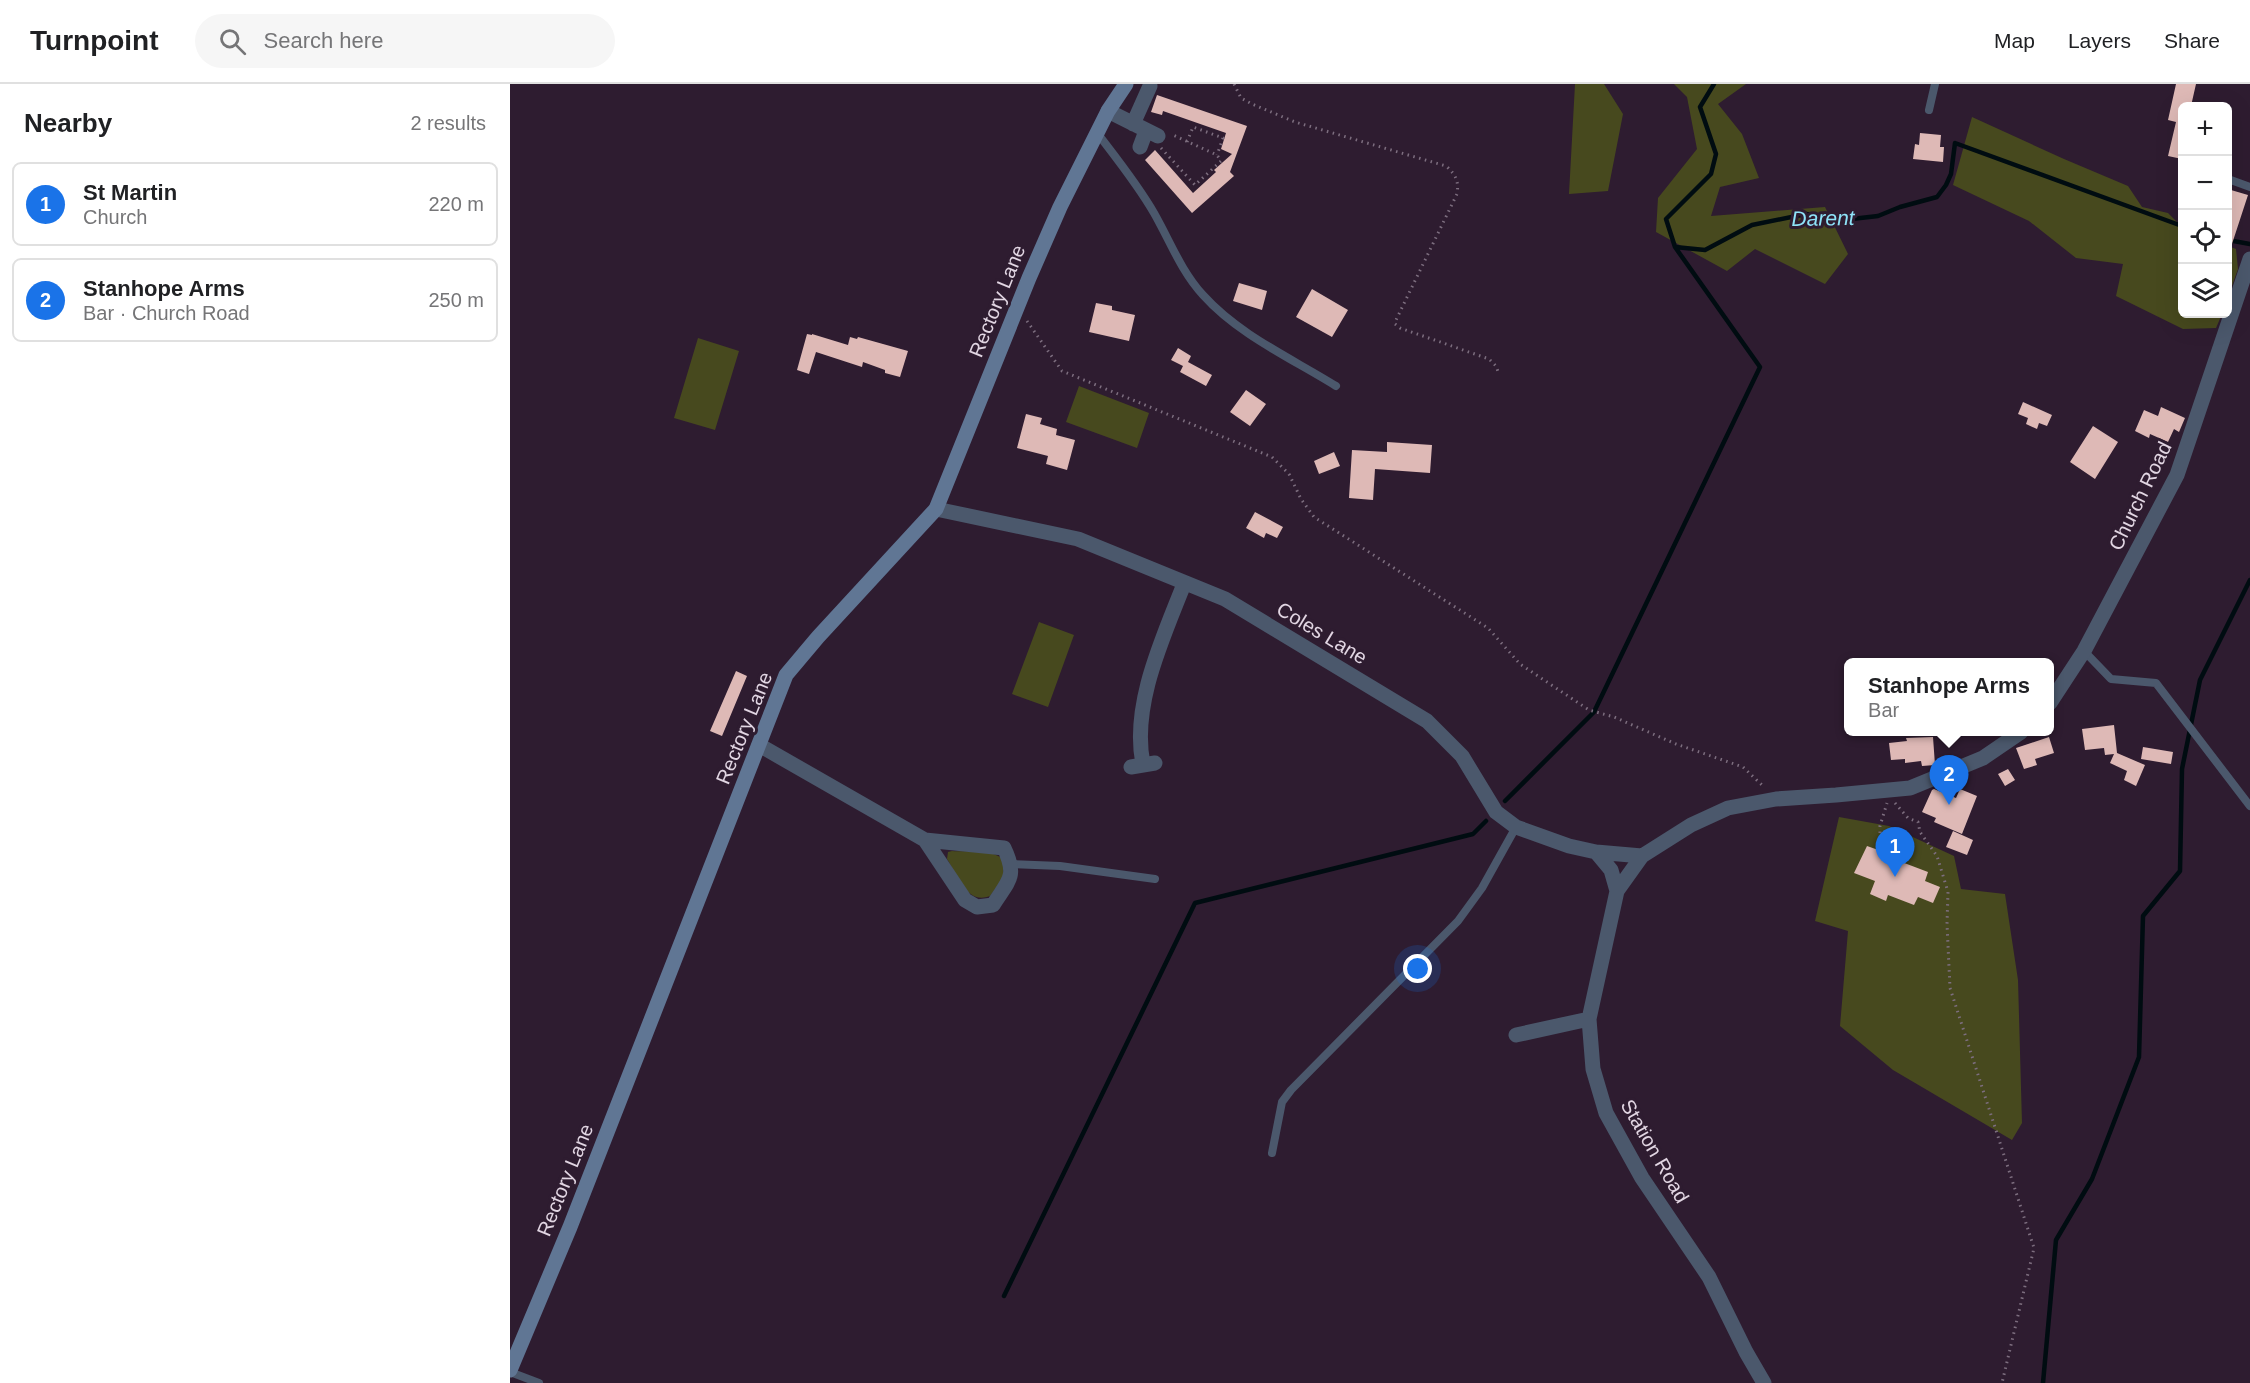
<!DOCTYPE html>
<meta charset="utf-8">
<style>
body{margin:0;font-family:Helvetica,sans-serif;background:#f6f6f6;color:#202124}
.controls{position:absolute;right:18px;top:18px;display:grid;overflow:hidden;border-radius:9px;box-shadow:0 6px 24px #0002}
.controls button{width:54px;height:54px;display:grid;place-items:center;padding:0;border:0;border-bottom:2px solid #e0e0e0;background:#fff;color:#202124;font:30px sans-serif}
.you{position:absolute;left:908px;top:885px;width:21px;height:21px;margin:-15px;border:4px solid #fff;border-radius:50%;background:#1a73e8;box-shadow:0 0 0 9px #1a73e833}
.badge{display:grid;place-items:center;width:39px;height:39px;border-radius:50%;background:#1a73e8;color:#fff;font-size:20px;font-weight:700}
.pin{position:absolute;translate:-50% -50px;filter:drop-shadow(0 2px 3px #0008)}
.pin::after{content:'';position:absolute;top:32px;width:21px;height:18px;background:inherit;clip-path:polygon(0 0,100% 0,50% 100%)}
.popup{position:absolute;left:1334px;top:574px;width:210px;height:78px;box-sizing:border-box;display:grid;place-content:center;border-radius:9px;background:#fff;filter:drop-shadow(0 2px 4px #0005);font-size:20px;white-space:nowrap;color:#757577}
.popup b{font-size:22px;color:#202124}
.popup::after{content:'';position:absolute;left:50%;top:100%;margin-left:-12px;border:12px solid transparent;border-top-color:#fff}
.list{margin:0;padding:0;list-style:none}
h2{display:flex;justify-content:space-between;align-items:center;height:78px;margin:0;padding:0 24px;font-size:26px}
h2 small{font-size:20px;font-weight:400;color:#757577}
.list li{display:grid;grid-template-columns:39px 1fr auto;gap:18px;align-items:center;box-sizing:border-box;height:84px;margin:0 12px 12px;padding:0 12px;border:2px solid #e0e0e0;border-radius:9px}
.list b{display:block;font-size:22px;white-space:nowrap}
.list p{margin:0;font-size:20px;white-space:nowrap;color:#757577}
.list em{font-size:20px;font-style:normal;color:#757577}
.icon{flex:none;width:33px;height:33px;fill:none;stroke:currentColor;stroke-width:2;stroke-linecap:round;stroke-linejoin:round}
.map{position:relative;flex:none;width:1740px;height:1299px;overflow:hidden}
header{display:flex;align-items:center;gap:36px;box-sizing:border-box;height:84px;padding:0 30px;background:#fff;border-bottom:2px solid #e0e0e0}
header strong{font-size:28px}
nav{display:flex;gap:33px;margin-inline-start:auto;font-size:21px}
.search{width:420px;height:54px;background:#f6f6f6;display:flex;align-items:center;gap:15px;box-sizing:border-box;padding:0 21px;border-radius:33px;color:#757577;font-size:22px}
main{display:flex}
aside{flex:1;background:#fff}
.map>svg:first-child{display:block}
.green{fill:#47491e}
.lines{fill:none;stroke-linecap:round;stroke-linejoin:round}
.stream{stroke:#000c11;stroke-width:4.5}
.building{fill:#deb9b6}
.path{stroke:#7d6e7f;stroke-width:3;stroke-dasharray:1.5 4.5;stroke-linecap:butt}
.lane{stroke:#4b586c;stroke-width:8}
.street{stroke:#4b586c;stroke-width:15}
.secondary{stroke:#607694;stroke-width:15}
.labels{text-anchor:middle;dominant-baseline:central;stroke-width:6;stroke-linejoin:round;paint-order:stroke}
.street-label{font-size:20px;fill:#e2d6e3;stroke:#2e1c30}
.water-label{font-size:21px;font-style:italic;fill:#8ee3f8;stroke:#2e1c30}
</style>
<header>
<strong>Turnpoint</strong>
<div class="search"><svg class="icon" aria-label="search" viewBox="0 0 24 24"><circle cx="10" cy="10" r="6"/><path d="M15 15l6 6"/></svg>Search here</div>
<nav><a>Map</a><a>Layers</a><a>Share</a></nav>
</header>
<main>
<aside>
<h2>Nearby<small>2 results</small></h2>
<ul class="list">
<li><span class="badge">1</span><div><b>St Martin</b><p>Church</p></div><em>220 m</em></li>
<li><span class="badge">2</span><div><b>Stanhope Arms</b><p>Bar · Church Road</p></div><em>250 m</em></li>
</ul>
</aside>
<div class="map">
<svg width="1740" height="1299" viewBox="0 0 1740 1299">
<rect width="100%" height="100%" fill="#2e1c30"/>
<path class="green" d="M1065 0H1094L1113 30 1098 107 1059 110Z
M1164 0H1236L1208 20 1232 50 1249 94 1210 103 1201 132 1315 123 1338 170 1315 200 1245 165 1217 187 1146 148 1148 114 1187 65 1177 13Z
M1462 33 1554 75 1618 102 1632 123 1658 129 1672 143V230H1712L1706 244 1673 245 1606 212 1613 180 1566 174 1519 137 1443 101Z
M1718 162 1726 165 1728 185 1718 213Z
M188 254 229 267 205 346 164 334Z
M569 302 639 329 627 364 556 338Z
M529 538 564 551 538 623 502 610Z
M1329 733 1379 742 1444 772 1451 805 1495 810 1508 896 1512 1039 1502 1056 1383 986 1330 942 1338 847 1305 837Z
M442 767C457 768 483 765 494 776L493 794 480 812C457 821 448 792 437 775L438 768Z"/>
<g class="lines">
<path class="stream" d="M1204 0 1190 23 1206 70 1201 90 1156 135 1165 163 1195 166 1242 141 1296 130 1333 136 1368 132 1390 123 1427 113 1436 101 1441 90 1445 59 1672 142
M1718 156 1740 160
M995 717 1084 628 1250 283 1165 163
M494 1212 685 819 963 750 976 737
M1533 1299 1546 1156 1582 1095 1629 973 1633 832 1670 787 1672 685 1690 596 1740 496"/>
</g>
<path class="building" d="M1666 0H1686L1681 22H1672V75L1658 72 1666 38 1658 36Z
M647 11 737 42 720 88 724 92 682 129 635 76 645 66 683 109 706 88 704 86 722 70 711 65 716 49 653 27 652 31 641 28Z
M1410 49 1431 51 1430 63H1434L1433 78 1403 75 1405 60 1409 61Z
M1721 106 1738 111 1720 166H1718V108H1720Z
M729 199 757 207 752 226 723 217Z
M802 205 838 226 822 253 786 233Z
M586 219 602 222V226L625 231 619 257 579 248Z
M297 250 302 251V250L338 261 340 253 347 255 348 253 398 267 390 293 375 289V286L353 278 352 283 306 268 299 290 287 286Z
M668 264 681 272 678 278 702 291 696 302 670 288 673 282 661 276Z
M736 306 756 320 740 342 720 328Z
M1513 318 1542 331 1537 342 1529 339 1527 345 1516 340 1518 334 1508 330Z
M1651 323 1675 334 1669 348 1664 345 1658 358 1640 350 1639 354 1625 347 1634 326 1648 332Z
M516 330 532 334 530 340 547 345 546 351 565 356 557 386 536 380 538 372 507 364Z
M1583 342 1608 358 1585 395 1560 378Z
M877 358 922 361 920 389 865 385 863 416 839 414 842 366 877 368Z
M824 368 830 382 809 390 804 377Z
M745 428 773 443 767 454 756 449 754 454 736 444Z
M226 587 237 592 212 652 200 647Z
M1604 641 1607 669 1635 681 1626 702 1614 696 1617 687 1600 679 1604 670 1595 671 1594 664 1575 666 1572 645Z
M1423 653 1425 681 1412 682 1411 677 1395 679V675L1381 676 1379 659 1397 657 1396 654Z
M1539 653 1544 669 1525 675 1527 681 1514 685 1506 664Z
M1633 663 1663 668 1661 680 1631 675Z
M1498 685 1505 696 1495 702 1488 690Z
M1424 705 1446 714 1450 705 1467 712 1452 750 1424 738 1426 734 1412 728 1422 706Z
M1443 747 1463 756 1457 771 1436 763Z
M1357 762 1374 768 1376 764 1392 770 1389 777 1418 788 1415 797 1430 803 1423 819 1408 813 1404 821 1378 811 1376 817 1360 810 1365 797 1344 789Z"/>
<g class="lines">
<path class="path" d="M724 0 731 14 742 20 785 38 936 82C946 91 949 97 947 110L886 236 885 240 890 244 979 275 986 282 989 290
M677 58 683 43 713 54 707 71
M651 64 685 101 711 77 707 71 663 51
M517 237 552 287 762 373 779 390 791 415 804 433 978 544 1010 580 1079 626 1104 633 1166 660 1233 683 1254 703
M1385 719 1398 734 1408 738 1410 748 1427 772 1438 808 1437 840 1440 904 1524 1164 1492 1299
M1370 767V742L1377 719"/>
<path class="lane" d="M1419 26 1425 0
M588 50C607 75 628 101 644 129 660 157 671 187 693 211 729 251 781 274 826 302
M1718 95 1740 103
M1574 567 1601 595 1646 599 1740 722
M502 780 550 782 645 795
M762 1069 772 1018 781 1006 948 837 972 804 1006 743
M0 1288 29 1299"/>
<path class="street" d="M598 27 648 52
M623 40 640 2
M630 63 636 47
M426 425 568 455 715 515 917 637 952 672 986 728 1006 743 1059 762 1086 768 1132 772
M1540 619 1574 567 1667 391 1740 175
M249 661 415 756 455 816 467 823 483 821C498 797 508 793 494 764L415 756
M633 680C621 621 653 554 674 500
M621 683 645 679
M1086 768 1101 786 1107 807
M1006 951 1079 935
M1254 1299 1236 1268 1199 1193 1132 1094 1096 1029 1083 985 1079 935 1107 807 1132 772 1181 741 1218 724 1266 715 1326 711 1400 704 1473 674 1511 648"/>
<path class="secondary" d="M0 1286 60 1143 276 591 308 553 426 425 519 194 550 123 598 27 616 0"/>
</g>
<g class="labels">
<g class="street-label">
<text transform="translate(487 217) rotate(-68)">Rectory Lane</text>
<text transform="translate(1630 412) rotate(-64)">Church Road</text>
<text transform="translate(812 549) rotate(31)">Coles Lane</text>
<text transform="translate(234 644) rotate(-68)">Rectory Lane</text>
<text transform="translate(1145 1067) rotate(60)">Station Road</text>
<text transform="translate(55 1096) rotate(-68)">Rectory Lane</text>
</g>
<g class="water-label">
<text transform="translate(1313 134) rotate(-1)">Darent</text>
</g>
</g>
</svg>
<div class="controls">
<button>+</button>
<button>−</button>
<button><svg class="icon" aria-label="locate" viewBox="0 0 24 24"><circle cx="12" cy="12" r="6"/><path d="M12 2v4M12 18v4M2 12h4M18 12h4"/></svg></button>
<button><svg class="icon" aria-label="layers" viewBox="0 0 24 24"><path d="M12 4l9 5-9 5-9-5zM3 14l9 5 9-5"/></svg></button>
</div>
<div class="you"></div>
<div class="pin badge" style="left:1385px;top:793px">1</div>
<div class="pin badge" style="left:1439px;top:721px">2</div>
<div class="popup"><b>Stanhope Arms</b>Bar</div>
</div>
</main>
